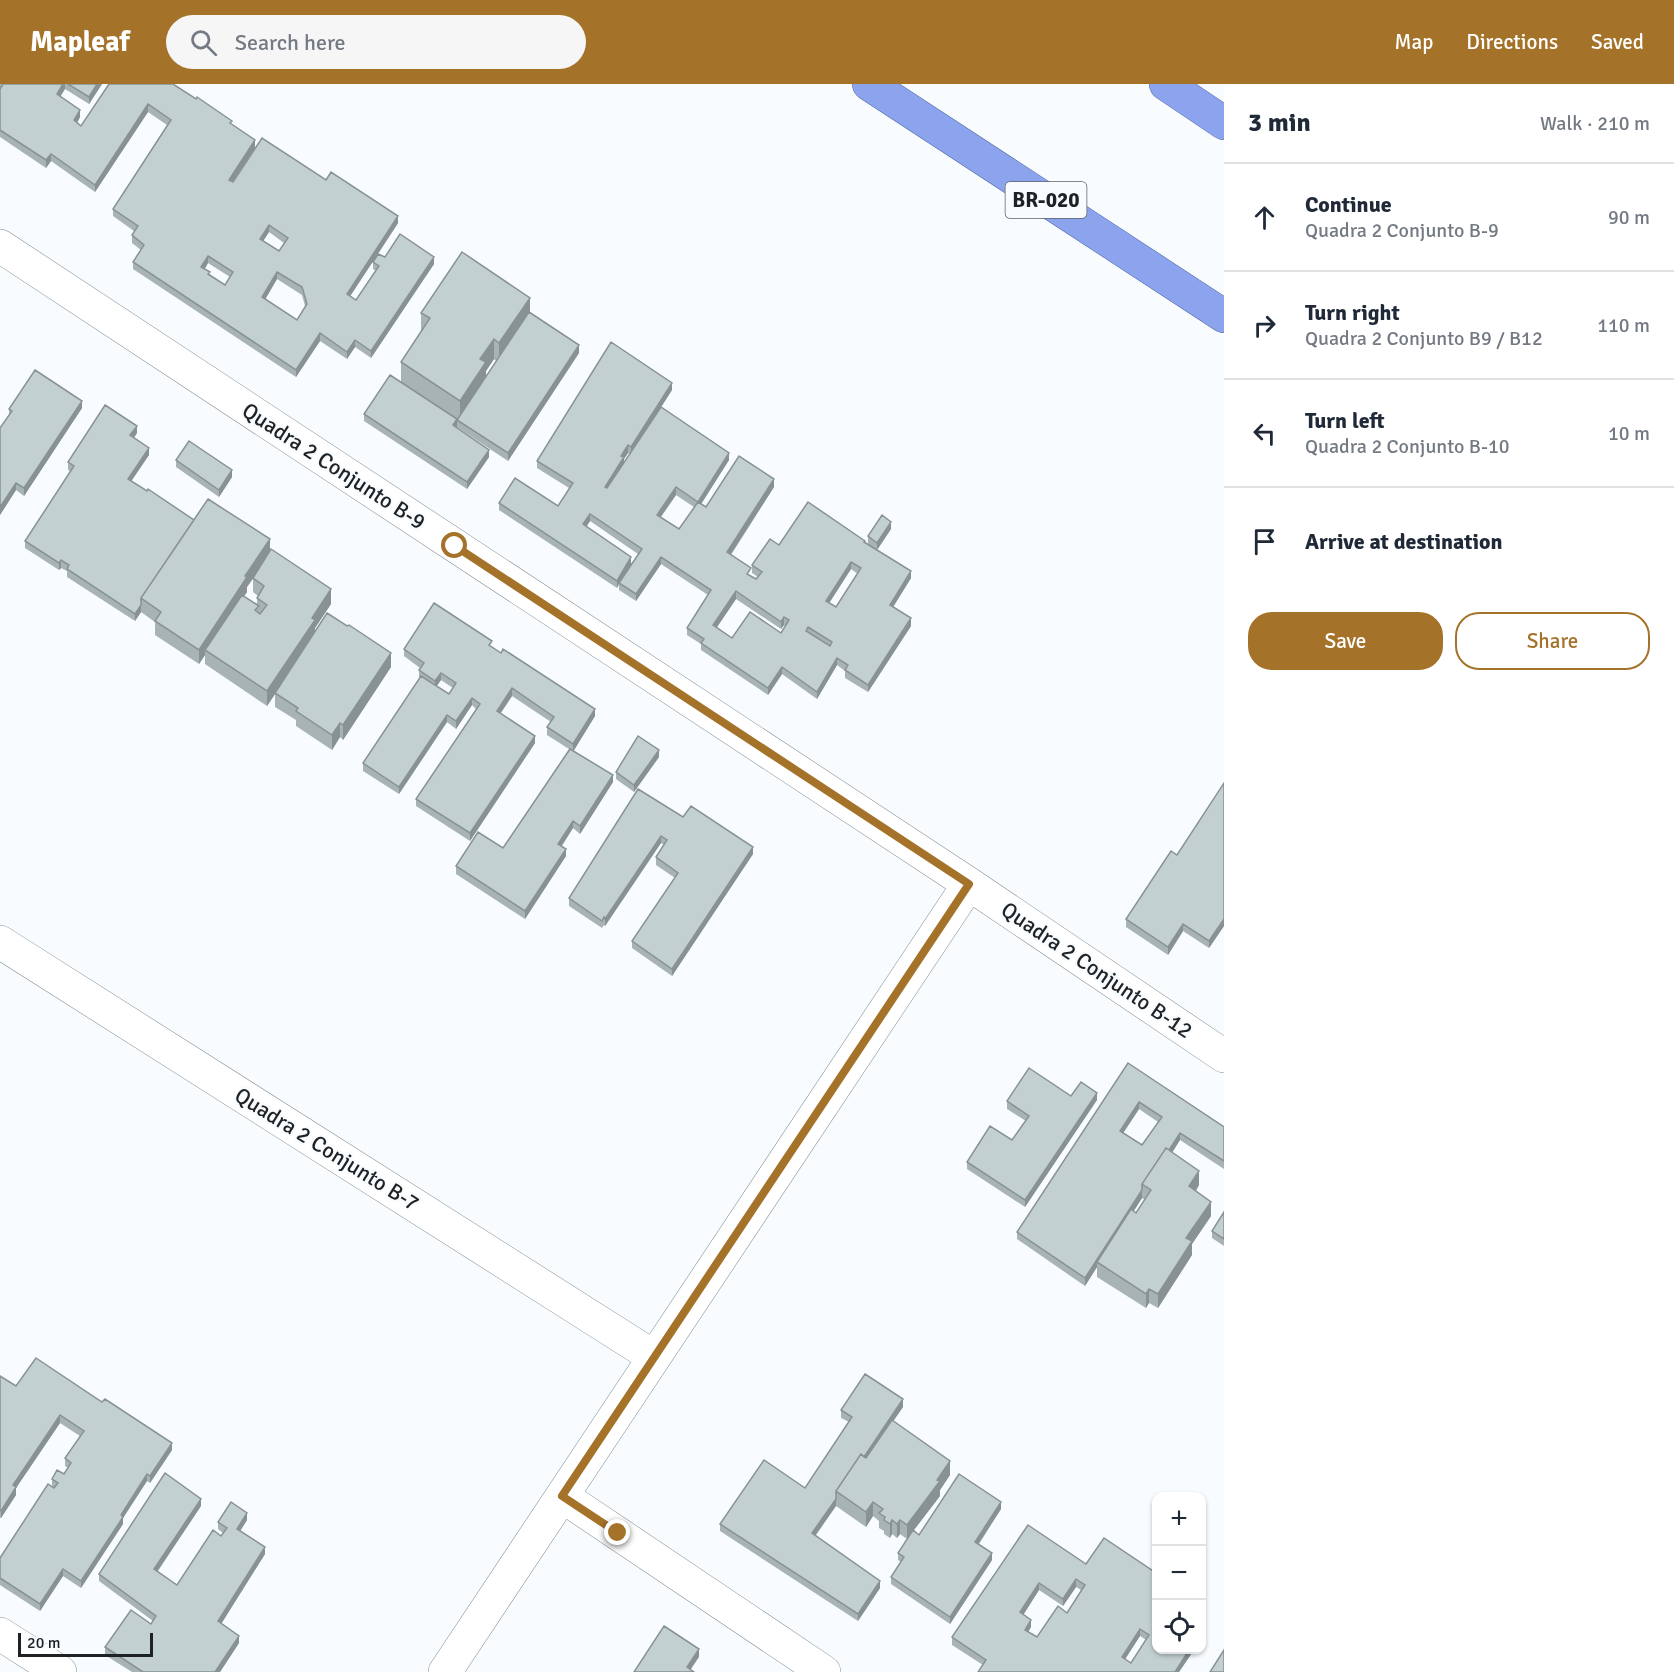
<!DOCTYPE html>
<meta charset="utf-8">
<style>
body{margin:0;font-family:Signika,sans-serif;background:#f6f6f7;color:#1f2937}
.controls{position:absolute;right:18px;bottom:18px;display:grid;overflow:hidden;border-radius:12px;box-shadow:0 2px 4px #0004}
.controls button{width:54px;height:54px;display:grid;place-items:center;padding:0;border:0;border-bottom:2px solid #e0e1e3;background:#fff;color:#1f2937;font:30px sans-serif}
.scale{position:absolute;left:18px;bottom:15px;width:135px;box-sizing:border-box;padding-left:6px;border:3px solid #1e2224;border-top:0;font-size:16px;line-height:21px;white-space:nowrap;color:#1e2224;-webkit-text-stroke:4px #f8fcff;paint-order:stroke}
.stop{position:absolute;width:18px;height:18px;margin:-14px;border:4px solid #a57229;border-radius:50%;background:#fff}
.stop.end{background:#a57229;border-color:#fff;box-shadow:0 2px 6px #0008}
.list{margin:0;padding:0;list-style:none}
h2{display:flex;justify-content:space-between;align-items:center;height:78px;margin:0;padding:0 24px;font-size:26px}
h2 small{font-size:20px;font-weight:400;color:#747a83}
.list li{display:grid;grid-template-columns:39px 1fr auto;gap:18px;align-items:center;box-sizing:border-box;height:108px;padding:0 24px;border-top:2px solid #e0e1e3}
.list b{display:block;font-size:22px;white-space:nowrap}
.list p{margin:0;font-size:20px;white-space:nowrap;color:#747a83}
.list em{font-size:20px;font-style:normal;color:#747a83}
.actions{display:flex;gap:12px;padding:18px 24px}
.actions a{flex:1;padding:14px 0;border:2px solid #a57229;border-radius:24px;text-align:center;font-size:21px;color:#a57229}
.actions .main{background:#a57229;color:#fff}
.icon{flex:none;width:33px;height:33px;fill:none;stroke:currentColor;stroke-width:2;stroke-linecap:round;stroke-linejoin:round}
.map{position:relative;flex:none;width:1224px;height:1588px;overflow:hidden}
header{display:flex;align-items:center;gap:36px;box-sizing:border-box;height:84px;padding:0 30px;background:#a57229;color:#fff}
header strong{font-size:28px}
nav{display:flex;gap:33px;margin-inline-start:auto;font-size:21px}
.search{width:420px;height:54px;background:#f6f6f7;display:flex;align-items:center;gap:15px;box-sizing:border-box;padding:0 21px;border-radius:33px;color:#747a83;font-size:22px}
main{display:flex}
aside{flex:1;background:#fff}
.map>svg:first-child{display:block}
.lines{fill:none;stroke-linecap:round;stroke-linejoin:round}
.minor-casing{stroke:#858e94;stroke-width:34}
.trunk-casing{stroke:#5368a5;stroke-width:34}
.minor{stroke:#fff;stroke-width:33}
.trunk{stroke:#8ca4ee;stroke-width:33}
.wall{fill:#a8b3b4;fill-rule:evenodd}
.shaded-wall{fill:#889292}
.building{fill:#c3d0d1;stroke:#889292;stroke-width:1.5;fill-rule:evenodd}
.route{stroke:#a57229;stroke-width:8}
.labels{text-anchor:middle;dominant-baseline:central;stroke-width:4.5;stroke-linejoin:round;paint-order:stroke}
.shield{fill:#f8fcff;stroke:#5f6366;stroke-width:1.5}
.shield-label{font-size:21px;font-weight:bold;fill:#1e2224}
.street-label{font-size:22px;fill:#1e2224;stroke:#f8fcff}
</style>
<header>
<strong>Mapleaf</strong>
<div class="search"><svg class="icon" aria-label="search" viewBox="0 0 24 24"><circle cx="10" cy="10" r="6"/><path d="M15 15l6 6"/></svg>Search here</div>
<nav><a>Map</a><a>Directions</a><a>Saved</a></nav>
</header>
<main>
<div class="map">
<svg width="1224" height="1588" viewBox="0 0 1224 1588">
<rect width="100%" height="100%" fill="#f8fcff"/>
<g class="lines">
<g class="minor-casing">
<path id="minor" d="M0 162 969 800 1224 972
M0 858 654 1273
M562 1412 824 1588
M0 1550 60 1588
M445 1588 969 800"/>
</g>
<g class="trunk-casing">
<path id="trunk" d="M869 0 1224 232
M1166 0 1224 39"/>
</g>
<use href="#minor" class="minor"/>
<use href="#trunk" class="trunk"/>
</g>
<path class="wall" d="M0 0H102L89 20 65 5 60 12 80 33 77 39 81 42 109 0 232 41 255 64 232 98 326 96 398 139 378 170 385 173 434 180 371 274 355 263 347 275 320 257 296 293 133 185V178L141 166 132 159V151L134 147 113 132V125L167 41 148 28 95 108 51 77 46 84 0 53ZM269 148 284 159 279 167 263 157ZM376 173 373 178V185L376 187 356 216 350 212ZM208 179 230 193 225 201 210 191 205 185ZM277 195 302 211 305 222 297 236 265 215Z
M421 229H530L579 269 508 377 457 343V344L489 373 467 405 364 337V330L401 298V278L421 247ZM494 275 496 277 486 292V287Z
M672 306 656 331 729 376 701 420 706 423 774 403 731 471 750 492 756 495 758 493 752 489V481L779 461 865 459 868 460V452L891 445 877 466 911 494 893 523 911 542 868 608 845 594V587L837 581 817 615 782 590 768 611 701 566V560L687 551V544L708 511 661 480 636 517 619 506V501L617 504 499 426V419L558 422 569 404 537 384V377ZM628 369 630 370 624 380V375ZM676 411 694 423 679 445 661 433ZM590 437 638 470 631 480 587 442ZM851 485 858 490 836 523 829 519ZM736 515 781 545 784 541 785 542 781 549 732 554 717 543Z
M82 324 24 412 16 406 0 431V344L9 331V325Z
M137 349 134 354 149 371 131 397 194 436 270 467 331 520 315 544V548L391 583 343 656 340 653 332 666 296 642V636L275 623V610L267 622 205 580V571L199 580 155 551V538L141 528 135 537 67 493V487L61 484 59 486 25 464V457L70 387 68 386V378ZM253 495V508L258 512 257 514V520L244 512 247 508V503Z
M176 376 232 393 219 413 176 383Z
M492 563 595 632 573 667 613 698 580 750 573 744 562 762 566 772 525 835 456 790V782L503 764 569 665 547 651V643L551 638 512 612 501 629 535 659 470 757 416 722V715L476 625 472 621 456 645 447 638 399 710 363 687V679L420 594 419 593V586L420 584 404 572V565ZM441 596 453 604 449 610 437 602Z
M659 673 634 708 616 695V688Z
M1224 699V842L1209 864 1183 847 1168 871 1126 843V835L1177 771Z
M683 733 753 770 672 892 632 864V857L675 794 656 781V773L664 761 661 759 605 842 604 841 602 844 569 822V814Z
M1128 979 1224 1043V1085L1180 1056 1172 1069 1199 1101 1196 1107 1211 1132 1192 1160V1171L1158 1224 1149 1219 1146 1224 1097 1193V1183L1085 1202 1017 1155V1148ZM1139 1025 1158 1038 1142 1061 1123 1049ZM1142 1114 1145 1116 1136 1129 1134 1127Z
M1071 1012 1097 1016 1025 1123 967 1085V1078L1012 1056 1026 1037 1007 1025V1017Z
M1224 1128V1162L1212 1154V1147Z
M0 1292 16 1302 172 1366 150 1399 147 1397 123 1434V1440L81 1504 63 1492 40 1527 0 1501V1474L52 1402V1395L64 1390 68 1384 65 1382V1374L80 1352 60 1339 16 1404V1411L1 1434H0Z
M903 1323 893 1337 950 1391 940 1406V1412L914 1446 919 1451 1001 1425 979 1460 992 1476 950 1540 891 1500V1493L901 1478 898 1476V1469L907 1455 900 1450 897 1454 892 1450 890 1454 884 1450V1447L879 1444V1437L873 1432 866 1443 836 1422 816 1451 880 1504 858 1537 720 1447V1440L805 1404 849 1338 841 1334V1326Z
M201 1422 158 1487 177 1501 223 1449 218 1445V1438L247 1436 240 1447 265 1470 221 1540 239 1559 220 1588H132L105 1571V1563L151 1540 153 1537 99 1497V1490Z
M1028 1441 1086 1480 1104 1454 1156 1566H1194L1179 1588H978L983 1581 952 1561V1553ZM1076 1503 1081 1506 1067 1529 1037 1553 1028 1548 1031 1543 1023 1531 1039 1506 1063 1522ZM1140 1552 1146 1556 1131 1579 1125 1575Z"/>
<path class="shaded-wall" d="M63 0H65V5L57 18V10Z
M97 0H102L89 20V13Z
M148 20V28L95 108V101Z
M80 26V33L74 44V36Z
M255 56V64L229 103V96Z
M51 70V77L46 84V76Z
M398 132V139L347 217V210Z
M269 141V148L260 162V155Z
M208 172V179L201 190V183Z
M434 173V180L371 274V267Z
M277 188V195L262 221V213Z
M530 214V234L499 279V259Z
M320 249V257L296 293V286Z
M494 255V275L486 287V299L460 337V317L480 275Z
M355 256V263L347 275V268Z
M579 261V269L508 377V369Z
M672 299V306L631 370V363Z
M82 317V324L24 412V404Z
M457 336V343L453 349V341Z
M137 342V349L130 359V351Z
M628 361V369L624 375V380L605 410V403Z
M149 364V371L128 402V395Z
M489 366V373L467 405V398Z
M729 369V376L698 425V418Z
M232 386V393L219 413V406Z
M774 395V403L727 476V468Z
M16 399V406L0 431V423Z
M676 403V411L657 438V431Z
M590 430V437L583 447V440Z
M891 438V445L877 466V459Z
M270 455V469L247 503V508L208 567 205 566V571L199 580V566L245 492Z
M631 473V481L619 499 617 504V497Z
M661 473V480L636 517V510Z
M61 476V484L59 486V479Z
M851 478V485L826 524V517Z
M911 487V494L890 528V521Z
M331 505V520L315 544V551L267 622V607L312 534Z
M736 507V515L713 549V541Z
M141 521V528L135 537V530Z
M784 533V541L781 545V538Z
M911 534V542L868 608V601Z
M391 569V583L343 656V641Z
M837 574V581L817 615V608Z
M782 583V590L768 611V604Z
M441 589V596L435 604V597Z
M512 604V612L497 634V627Z
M472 614V621L456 645V637Z
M595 625V632L573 668V660Z
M447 631V638L399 710V703Z
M340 639V653L332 666V651Z
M535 652V659L470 757V749Z
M659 666V673L634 708V701Z
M613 691V698L580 750V742Z
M573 737V744L558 767V760Z
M661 752V759L605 842V835Z
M753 763V770L672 892V885Z
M566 765V772L525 835V827Z
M1224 835V842L1209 864V857Z
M1183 840V847L1168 871V863Z
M1097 1009V1016L1025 1123V1116Z
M1139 1018V1025L1120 1054V1047Z
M1180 1049V1056L1149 1104 1145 1102Z
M1199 1087V1101L1189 1117V1102Z
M1142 1106V1114L1099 1180 1097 1178V1183L1085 1202V1194Z
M1211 1118V1132L1192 1160V1171L1158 1224V1210L1186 1154Z
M1149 1205V1219L1146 1224V1210Z
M903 1315V1323L842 1412 839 1410Z
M60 1331V1339L16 1404V1411L1 1434V1427L13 1401Z
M172 1359V1366L150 1399V1392Z
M950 1377V1391L940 1406V1412L907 1455V1441Z
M147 1390V1397L123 1434V1440L81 1504V1497L121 1431Z
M201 1415V1422L154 1492V1485Z
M836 1415V1422L812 1456V1449Z
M873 1418V1432L866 1443V1428Z
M1001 1418V1425L975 1465V1458Z
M247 1429V1436L237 1452V1445Z
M892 1436V1450L890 1454V1440Z
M900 1436V1450L897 1454V1440Z
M265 1463V1470L218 1545V1537Z
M992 1469V1476L950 1540V1533Z
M63 1485V1492L40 1527V1520Z
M1076 1495V1503L1063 1522V1515Z
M880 1497V1504L858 1537V1530Z
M1039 1499V1506L1020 1536V1528Z
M1031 1536V1543L1025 1553V1546Z
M1140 1545V1552L1122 1580V1573Z
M239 1552V1559L220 1588H215Z
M699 1565V1573L689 1588 687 1583Z
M1189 1566H1194L1179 1588H1175Z"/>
<path class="building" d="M3 0H63L57 10 80 26 74 36 81 42 109 0H173L196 15 197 13 232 37 230 39 255 56 229 96 233 98 262 54 326 96 331 88 398 132 347 210 356 216 379 182 373 178 378 170 385 173 400 150 434 173 371 267 355 256 347 268 320 249 296 286 133 178 144 161 132 151 138 142 113 125 171 36 148 20 95 101 51 70 46 76 0 46V5ZM269 141 288 154 279 167 260 155ZM208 172 233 188 225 201 208 190 210 188 201 183ZM277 188 302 203 307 220 297 236 262 213Z
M68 0H97L89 13Z
M462 168 530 214 499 259 494 255 480 275 486 278 460 317 401 278 430 234 421 229Z
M529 228 579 261 508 369 457 336Z
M611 258 672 299 631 363 628 361 621 372 624 373 605 403 607 404 661 323 729 369 698 418 676 403 657 431 679 445 698 418 706 423 739 372 774 395 727 468 751 484 747 490 756 495 762 488 752 481 770 455 779 461 808 418 865 457 864 458 911 487 890 521 911 534 868 601 845 586 848 581 837 574 817 608 782 583 768 604 701 559 704 555 687 544 711 506 661 473 636 510 619 499 642 465 590 430 583 440 631 473 617 497 499 419 515 394 558 422 573 399 537 377ZM851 478 861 484 836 523 826 517ZM736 507 781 538 784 533 789 536 781 549 750 528 732 554 713 541ZM808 543 832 558 830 562 806 547Z
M35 286 82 317 24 404 16 399 0 423V344L12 327 9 325Z
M390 291 457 335 453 341 489 366 467 398 364 330Z
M105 321 137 342 130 351 149 364 128 395 147 407 148 405 194 436 141 514V521L135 530 67 485 69 481 61 476 59 479 25 457 74 382 68 378Z
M189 357 232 386 219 406 176 376Z
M208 415 270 455 245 492 247 493 199 566 155 537 161 528 141 514Z
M882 431 891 438 877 459 868 452Z
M271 465 331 505 312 534 315 536 267 607 205 566 242 511 259 522 255 526 260 530 267 521 257 514 264 502 253 494Z
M434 519 492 557 489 561 501 569 503 565 595 625 573 660 547 643 554 633 512 604 497 627 535 652 470 749 416 715 480 620 472 614 456 637 447 631 399 703 363 679 421 592 449 610 456 599 441 589 435 597 419 586 424 579 404 565Z
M327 529 347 542 349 541 391 569 343 641 340 639 332 651 296 627 298 624 275 609Z
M638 652 659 666 634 701 616 688Z
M570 665 613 691 580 742 573 737 558 760 566 765 525 827 456 782 478 748 503 764Z
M1224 699V835L1209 857 1183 840 1168 863 1126 835 1171 767 1177 771Z
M638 705 683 733 691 722 753 763 672 885 632 857 678 789 656 773 667 756 661 752 605 835 604 833 602 837 569 814Z
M1128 979 1224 1043V1077L1180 1049 1169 1066 1166 1064 1142 1100V1106L1085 1194 1017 1148ZM1139 1018 1162 1033 1142 1061 1120 1047Z
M1029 984 1071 1012 1081 998 1097 1009 1025 1116 967 1078 990 1042 1012 1056 1029 1032 1007 1017Z
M1166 1064 1199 1087 1189 1102 1211 1118 1186 1154 1192 1157 1158 1210 1149 1205 1146 1210 1097 1178 1131 1125 1136 1129 1151 1106 1142 1100Z
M1224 1128V1155L1212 1147Z
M36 1274 102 1318 105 1315 172 1359 150 1392 147 1390 121 1431 123 1433 81 1497 63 1485 40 1520 0 1494V1474L48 1400 54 1404 58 1399 52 1395 57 1386 64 1390 71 1379 65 1374 84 1347 60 1331 13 1401 16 1403 1 1427 0 1426V1292L16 1302Z
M865 1290 903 1315 864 1373 861 1370 836 1407V1415L812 1449 880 1497 858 1530 720 1440 764 1376 805 1404 852 1333 841 1326Z
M892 1336 950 1377 937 1396 940 1397 907 1441 900 1436 897 1440 892 1436 890 1440 884 1436 885 1433 879 1429 883 1425 873 1418 866 1428 836 1407 861 1370 866 1374Z
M165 1389 201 1415 154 1485 177 1501 213 1446 221 1452 227 1444 218 1438 231 1418 247 1429 237 1445 265 1463 218 1537 239 1552 215 1588H143L105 1563 131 1526 151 1540 156 1532 99 1490Z
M959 1390 1001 1418 975 1458 992 1469 950 1533 891 1493 904 1473 898 1469 913 1446 919 1451Z
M1028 1441 1086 1480 1104 1454 1156 1489V1520L1155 1522 1156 1523V1566H1189L1175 1588H978L986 1576 952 1553ZM1076 1495 1085 1501 1067 1529 1058 1522 1037 1553 1025 1546 1031 1536 1020 1528 1039 1499 1063 1515ZM1140 1545 1149 1551 1131 1579 1122 1573Z
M664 1542 699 1565 687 1583 694 1588H634Z
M1224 1566V1588H1210Z"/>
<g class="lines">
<path class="route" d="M455 462 969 800 562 1412 618 1449"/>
</g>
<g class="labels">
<rect class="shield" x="1005.5" y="98" width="81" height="36" rx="4.5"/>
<g class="shield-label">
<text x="1046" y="116">BR-020</text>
</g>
<g class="street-label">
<text transform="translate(334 382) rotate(33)">Quadra 2 Conjunto B-9</text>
<text transform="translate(1097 886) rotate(34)">Quadra 2 Conjunto B-12</text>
<text transform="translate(327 1065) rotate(32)">Quadra 2 Conjunto B-7</text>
</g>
</g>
</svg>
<div class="controls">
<button>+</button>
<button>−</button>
<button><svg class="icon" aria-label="locate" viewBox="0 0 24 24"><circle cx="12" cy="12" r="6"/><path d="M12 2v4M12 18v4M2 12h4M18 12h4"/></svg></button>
</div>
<div class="scale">20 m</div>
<div class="stop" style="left:455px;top:462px"></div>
<div class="stop end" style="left:618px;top:1449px"></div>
</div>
<aside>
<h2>3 min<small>Walk · 210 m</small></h2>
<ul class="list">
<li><svg class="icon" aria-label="ahead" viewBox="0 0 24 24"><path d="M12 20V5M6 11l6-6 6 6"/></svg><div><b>Continue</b><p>Quadra 2 Conjunto B-9</p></div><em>90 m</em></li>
<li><svg class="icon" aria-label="right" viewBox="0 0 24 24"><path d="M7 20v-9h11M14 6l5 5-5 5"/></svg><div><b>Turn right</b><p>Quadra 2 Conjunto B9 / B12</p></div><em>110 m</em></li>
<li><svg class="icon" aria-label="left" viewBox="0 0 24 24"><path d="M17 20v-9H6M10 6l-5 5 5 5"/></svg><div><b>Turn left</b><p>Quadra 2 Conjunto B-10</p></div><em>10 m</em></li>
<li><svg class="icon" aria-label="arrive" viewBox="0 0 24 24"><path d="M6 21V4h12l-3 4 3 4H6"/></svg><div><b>Arrive at destination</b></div></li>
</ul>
<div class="actions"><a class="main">Save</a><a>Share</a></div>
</aside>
</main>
